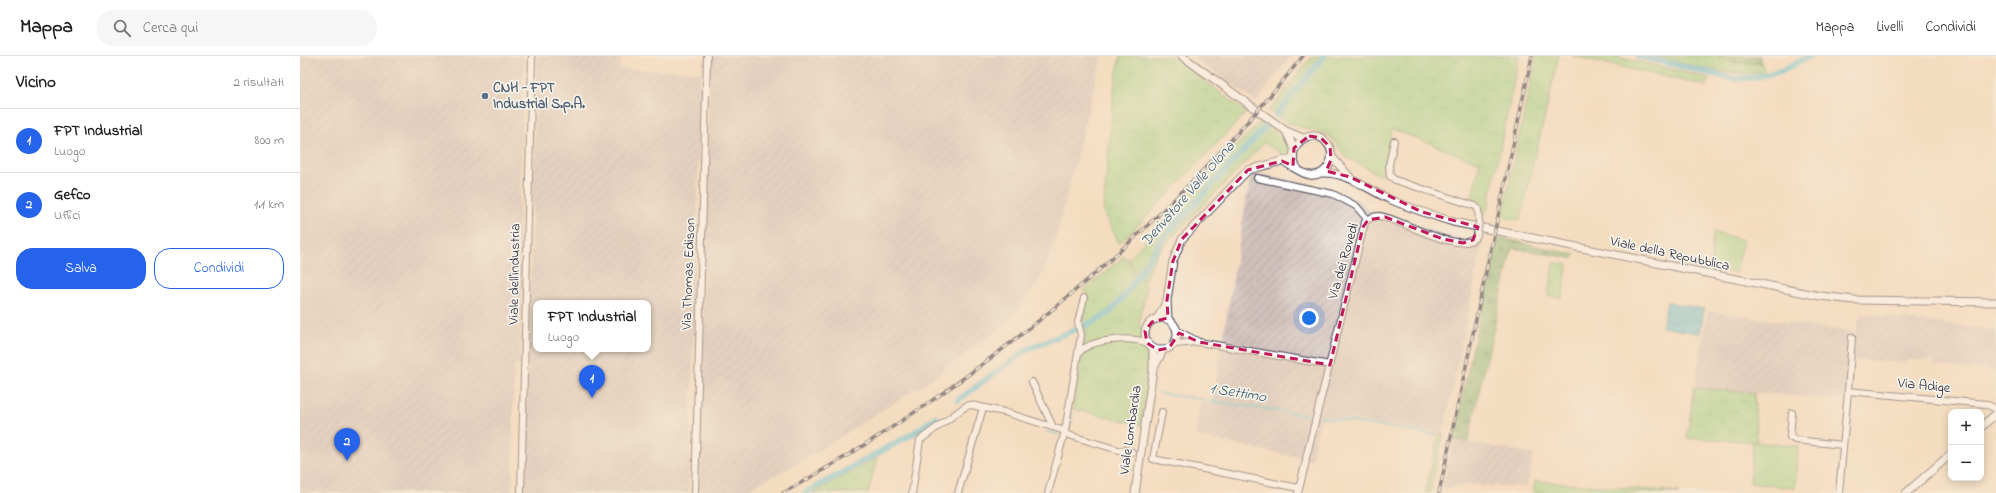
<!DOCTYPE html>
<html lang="it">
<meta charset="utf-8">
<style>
body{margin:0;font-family:"Indie Flower",sans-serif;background:#f6f6f6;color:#222}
.controls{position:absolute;right:12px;bottom:12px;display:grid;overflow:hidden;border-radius:8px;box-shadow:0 2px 10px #0003}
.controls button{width:36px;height:36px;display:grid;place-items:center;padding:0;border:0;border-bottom:1px solid #e0e0e0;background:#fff;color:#222;font:20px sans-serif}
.you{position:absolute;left:1009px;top:262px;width:14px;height:14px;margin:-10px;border:3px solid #fff;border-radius:50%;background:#1a73e8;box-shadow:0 0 0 6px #1a73e833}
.badge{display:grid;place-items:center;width:26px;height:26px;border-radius:50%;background:#2563eb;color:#fff;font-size:13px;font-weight:700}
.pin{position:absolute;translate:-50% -33px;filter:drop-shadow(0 1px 2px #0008)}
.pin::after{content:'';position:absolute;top:21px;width:14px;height:12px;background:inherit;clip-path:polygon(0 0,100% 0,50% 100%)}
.popup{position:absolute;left:233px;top:244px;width:118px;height:52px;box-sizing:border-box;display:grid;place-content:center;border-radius:8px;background:#fff;filter:drop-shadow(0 1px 3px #0005);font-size:13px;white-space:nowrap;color:#767676}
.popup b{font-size:15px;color:#222}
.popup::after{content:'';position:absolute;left:50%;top:100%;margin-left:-8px;border:8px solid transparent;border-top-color:#fff}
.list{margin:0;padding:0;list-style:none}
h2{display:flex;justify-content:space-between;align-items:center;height:52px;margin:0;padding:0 16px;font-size:17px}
h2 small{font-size:13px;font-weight:400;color:#767676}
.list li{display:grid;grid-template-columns:26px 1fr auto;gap:12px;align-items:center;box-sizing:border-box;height:64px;padding:0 16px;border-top:1px solid #e0e0e0}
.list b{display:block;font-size:15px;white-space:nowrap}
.list p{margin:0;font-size:13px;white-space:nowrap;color:#767676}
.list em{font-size:13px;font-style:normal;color:#767676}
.actions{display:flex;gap:8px;padding:12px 16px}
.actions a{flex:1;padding:9px 0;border:1px solid #2563eb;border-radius:16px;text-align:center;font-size:14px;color:#2563eb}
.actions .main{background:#2563eb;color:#fff}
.icon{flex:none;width:22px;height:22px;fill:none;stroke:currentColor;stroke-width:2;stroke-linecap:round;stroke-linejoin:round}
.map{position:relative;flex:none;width:1696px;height:437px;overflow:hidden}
header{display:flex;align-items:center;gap:24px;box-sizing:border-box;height:56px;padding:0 20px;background:#fff;border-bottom:1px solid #e0e0e0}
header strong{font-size:19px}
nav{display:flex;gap:22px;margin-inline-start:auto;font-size:14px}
.search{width:280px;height:36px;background:#f6f6f6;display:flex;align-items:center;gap:10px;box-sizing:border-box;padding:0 14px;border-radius:16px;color:#767676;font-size:15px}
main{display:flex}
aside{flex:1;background:#fff}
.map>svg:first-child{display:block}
.industrial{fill:url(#industrial-furrows);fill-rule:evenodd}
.grass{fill:url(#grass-tufts);stroke:#607c62}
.forest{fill:url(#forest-firs);stroke:#506c58}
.green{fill:#9dd689;stroke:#607c62}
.water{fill:url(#water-waves);stroke:#3e728a}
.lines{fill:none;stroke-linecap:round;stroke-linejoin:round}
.stream{stroke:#5ac1d8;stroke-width:2}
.canal{stroke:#5ac1d8;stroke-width:6}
.minor-casing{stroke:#423e4f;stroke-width:8}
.tertiary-casing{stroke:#423e4f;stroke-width:9}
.minor{stroke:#fff;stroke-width:6}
.tertiary{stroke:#fff;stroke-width:7}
.rail-casing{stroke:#22223b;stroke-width:3.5}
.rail{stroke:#f7f3e8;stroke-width:2;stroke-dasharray:6;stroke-linecap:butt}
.minor-bridge-casing{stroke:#423e4f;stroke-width:8;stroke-linecap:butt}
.minor-bridge{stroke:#fff;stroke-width:6}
.marked{fill:none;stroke:#c2185b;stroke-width:3;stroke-dasharray:8 5;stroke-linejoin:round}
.service-dot{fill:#5c6f8a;stroke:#f7f3e8;stroke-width:1.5}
.labels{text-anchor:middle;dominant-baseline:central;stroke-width:3.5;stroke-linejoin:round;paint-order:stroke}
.service-label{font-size:14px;font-weight:bold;fill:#4e5e75;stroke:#f7f3e8;text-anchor:start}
.street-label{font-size:14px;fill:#22223b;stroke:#f7f3e8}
.water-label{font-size:15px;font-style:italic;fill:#365a72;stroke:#f7f3e8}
</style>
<header>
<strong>Mappa</strong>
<div class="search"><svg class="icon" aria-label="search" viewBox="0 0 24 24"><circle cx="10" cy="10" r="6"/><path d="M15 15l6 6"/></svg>Cerca qui</div>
<nav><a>Mappa</a><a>Livelli</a><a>Condividi</a></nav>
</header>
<main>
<aside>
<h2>Vicino<small>2 risultati</small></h2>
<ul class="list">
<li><span class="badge">1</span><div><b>FPT Industrial</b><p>Luogo</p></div><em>800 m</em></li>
<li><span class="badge">2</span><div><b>Gefco</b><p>Uffici</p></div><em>1.1 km</em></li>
</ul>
<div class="actions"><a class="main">Salva</a><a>Condividi</a></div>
</aside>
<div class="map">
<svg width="1696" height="437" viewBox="0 0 1696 437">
<defs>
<pattern id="industrial-furrows" width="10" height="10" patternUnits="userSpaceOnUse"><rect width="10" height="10" fill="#d0c0bc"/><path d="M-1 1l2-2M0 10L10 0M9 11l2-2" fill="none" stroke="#b2a5a2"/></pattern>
<pattern id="grass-tufts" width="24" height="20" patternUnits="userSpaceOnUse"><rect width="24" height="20" fill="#9dd689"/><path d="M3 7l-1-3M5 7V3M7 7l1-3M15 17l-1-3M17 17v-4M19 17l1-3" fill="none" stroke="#87b777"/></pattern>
<pattern id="forest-firs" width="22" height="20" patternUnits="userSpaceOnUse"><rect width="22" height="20" fill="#7eb775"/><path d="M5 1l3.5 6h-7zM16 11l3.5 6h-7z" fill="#679461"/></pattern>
<pattern id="water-waves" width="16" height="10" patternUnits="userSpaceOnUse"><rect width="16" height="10" fill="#5ac1d8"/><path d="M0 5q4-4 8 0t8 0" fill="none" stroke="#4a9cb0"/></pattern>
</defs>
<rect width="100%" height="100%" fill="#f7f3e8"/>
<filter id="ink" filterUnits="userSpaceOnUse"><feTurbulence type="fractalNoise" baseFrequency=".025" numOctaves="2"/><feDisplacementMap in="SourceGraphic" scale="8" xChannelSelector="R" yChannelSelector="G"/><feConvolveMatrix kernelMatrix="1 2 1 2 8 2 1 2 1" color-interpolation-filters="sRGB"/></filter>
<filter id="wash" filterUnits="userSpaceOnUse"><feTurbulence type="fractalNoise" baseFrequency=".012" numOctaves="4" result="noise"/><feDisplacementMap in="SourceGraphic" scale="16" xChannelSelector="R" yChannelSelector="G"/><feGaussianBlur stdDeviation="0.9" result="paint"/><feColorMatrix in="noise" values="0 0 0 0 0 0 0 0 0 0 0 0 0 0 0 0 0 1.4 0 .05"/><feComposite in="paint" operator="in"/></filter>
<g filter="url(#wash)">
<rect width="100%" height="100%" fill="#f4dcc0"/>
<path class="industrial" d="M0 0H224L218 210H222L220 310H214L212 437H0Z
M237 0H320V13L401 16 389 437H224ZM236 247H348V293H236Z
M410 0H802L755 185 740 224 717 255 700 272 624 328 499 407 440 437H406L398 432Z
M892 0H991L956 46Z
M951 116 1032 133 1058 145 1071 157 1080 156 1143 179 1182 188 1143 378 1022 359 1011 404 895 380 900 346 912 348Z
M1408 255 1557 277 1559 260 1563 258 1696 274V314L1634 310V304H1606L1603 307 1551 303 1547 344 1394 332Z
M1153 383 1234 398 1227 431 1165 429 1142 432Z"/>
<path class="grass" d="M820 0H872L946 56 943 60 831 177 819 187 803 156 814 34Z
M1012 0H1219L1188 152 1183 159 1172 140 1180 107 1092 73 1081 120 1046 101 1030 80 988 67 969 55Z
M1236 0H1259L1220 164 1202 161Z
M1272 0H1314L1409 22 1407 30Z
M1354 0H1417L1436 7H1461L1465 16C1427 21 1391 9 1354 0Z
M961 65 985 82 990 89V93L986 100 964 87 864 189 856 199 844 225 828 203Z
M824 200 847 232 839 265 847 294 848 328 841 369 773 353 786 276 782 266 788 240 784 234Z
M1254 207 1268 208 1262 242 1248 240Z
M1394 332 1454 337 1457 386 1387 382Z
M1139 378H1143L1130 437H1125Z
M577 402 568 437H512L514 436Z
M1235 425 1379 436V437H1233Z"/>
<path class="forest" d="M1417 0H1460L1461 7H1436Z
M1197 181 1276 199 1272 203 1265 201 1212 192 1168 386 1153 383Z"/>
<path class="green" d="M1413 176 1443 184 1436 217 1411 212Z
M1453 386 1498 390 1495 432 1450 427Z"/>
<path class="water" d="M1367 246 1404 253 1400 278 1362 271Z"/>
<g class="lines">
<path class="stream" d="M859 337 1012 360
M1021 361 1137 379
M769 373 773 358
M747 376 759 378"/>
<path class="canal" d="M1338 0 1435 23 1457 21 1481 15 1510 0
M976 59 1024 0
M658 344 728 293 789 268 809 257 825 239 863 182 966 70
M505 437 614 377 636 361"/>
</g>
</g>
<g filter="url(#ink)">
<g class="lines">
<g class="minor-casing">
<path id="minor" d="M1094 85 1089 109 1090 120 1095 124 1175 150 1178 153 1179 166
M957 122 1033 138 1056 150 1068 164
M876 274 897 285
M874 288 899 286 1030 309
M779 297C789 283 832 280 847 287
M732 326 753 371
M1548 335 1552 281
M862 356 853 403 999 432
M1492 357 1490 381 1495 384 1543 389
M765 378 822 395 826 394 832 396
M1006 402 1065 166C1069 162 1073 160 1079 160 1098 161 1165 203 1177 179
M221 437 232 0
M395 437 407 0
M612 437 620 384 666 350 671 349 704 356 765 375
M658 437 683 352
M748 437 765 375 781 279 778 266 784 242
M998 437 1006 405
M1539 437 1548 335 1686 348 1696 353"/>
</g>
<g class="tertiary-casing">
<path id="tertiary" d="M882 0 986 75 1003 82
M986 75 994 92
M1032 101 1050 121
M982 105C991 109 1001 118 1010 119 1027 121 1038 100 1027 87 1011 67 982 93 998 113
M1022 117C1047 116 1067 133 1089 143 1110 152 1131 159 1153 166L1520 240 1554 244 1696 246
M845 278a16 16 0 1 1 32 0a16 16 0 1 1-32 0Z
M857 263 867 245
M868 264 867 244 873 205 882 183 948 114 993 102
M854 312 863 294
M1681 371 1696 358
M835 437 853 314V292
M1606 437 1651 398"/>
</g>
<use href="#minor" class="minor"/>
<use href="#tertiary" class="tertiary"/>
<g class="rail-casing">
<path id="rail" d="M483 437C681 327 862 177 1003 0
M1139 437 1232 0"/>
</g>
<use href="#rail" class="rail"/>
<g class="minor-bridge-casing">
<path id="minor-bridge" d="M1177 179 1179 166"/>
</g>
<use href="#minor-bridge" class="minor-bridge"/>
</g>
</g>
<path d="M0 0H1696V437H0ZM1009 80 1021 82 1030 91 1031 104 1026 115 1050 121 1122 156 1178 171 1173 184 1163 187 1143 183 1085 161 1068 164 1063 171 1030 309 899 286 879 277 869 292 858 294 847 287 845 275 852 266 868 262 867 244 873 205 882 183 948 114 982 105 993 110 994 92Z" fill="#f4dcc0" fill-opacity=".55" fill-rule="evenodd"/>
<path class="marked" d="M1009 80 1021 82 1030 91 1031 104 1026 115 1050 121 1122 156 1178 171 1173 184 1163 187 1143 183 1085 161 1068 164 1063 171 1030 309 899 286 879 277 869 292 858 294 847 287 845 275 852 266 868 262 867 244 873 205 882 183 948 114 982 105 993 110 994 92Z"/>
<circle class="service-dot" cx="185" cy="40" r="4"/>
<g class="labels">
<g class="service-label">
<text x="193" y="32">CNH - FPT<tspan x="193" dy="16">Industrial S.p.A.</tspan></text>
</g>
<g class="street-label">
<text transform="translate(1370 198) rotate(12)">Viale della Repubblica</text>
<text transform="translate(1044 205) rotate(-74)">Via dei Rovedi</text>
<text transform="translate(215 218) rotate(-89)">Viale dell'industria</text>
<text transform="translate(389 218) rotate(-88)">Via Thomas Edison</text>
<text transform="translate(1624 330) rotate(6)">Via Adige</text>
<text transform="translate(831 374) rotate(-82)">Viale Lombardia</text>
</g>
<g class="water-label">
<text transform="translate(888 138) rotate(-49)">Derivatore Valle Olona</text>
<text transform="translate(938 337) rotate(9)">1 Settimo</text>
</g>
</g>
</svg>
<div class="controls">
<button>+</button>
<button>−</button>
</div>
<div class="you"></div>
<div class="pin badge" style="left:292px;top:342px">1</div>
<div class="popup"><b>FPT Industrial</b>Luogo</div>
<div class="pin badge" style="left:47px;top:405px">2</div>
</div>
</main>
